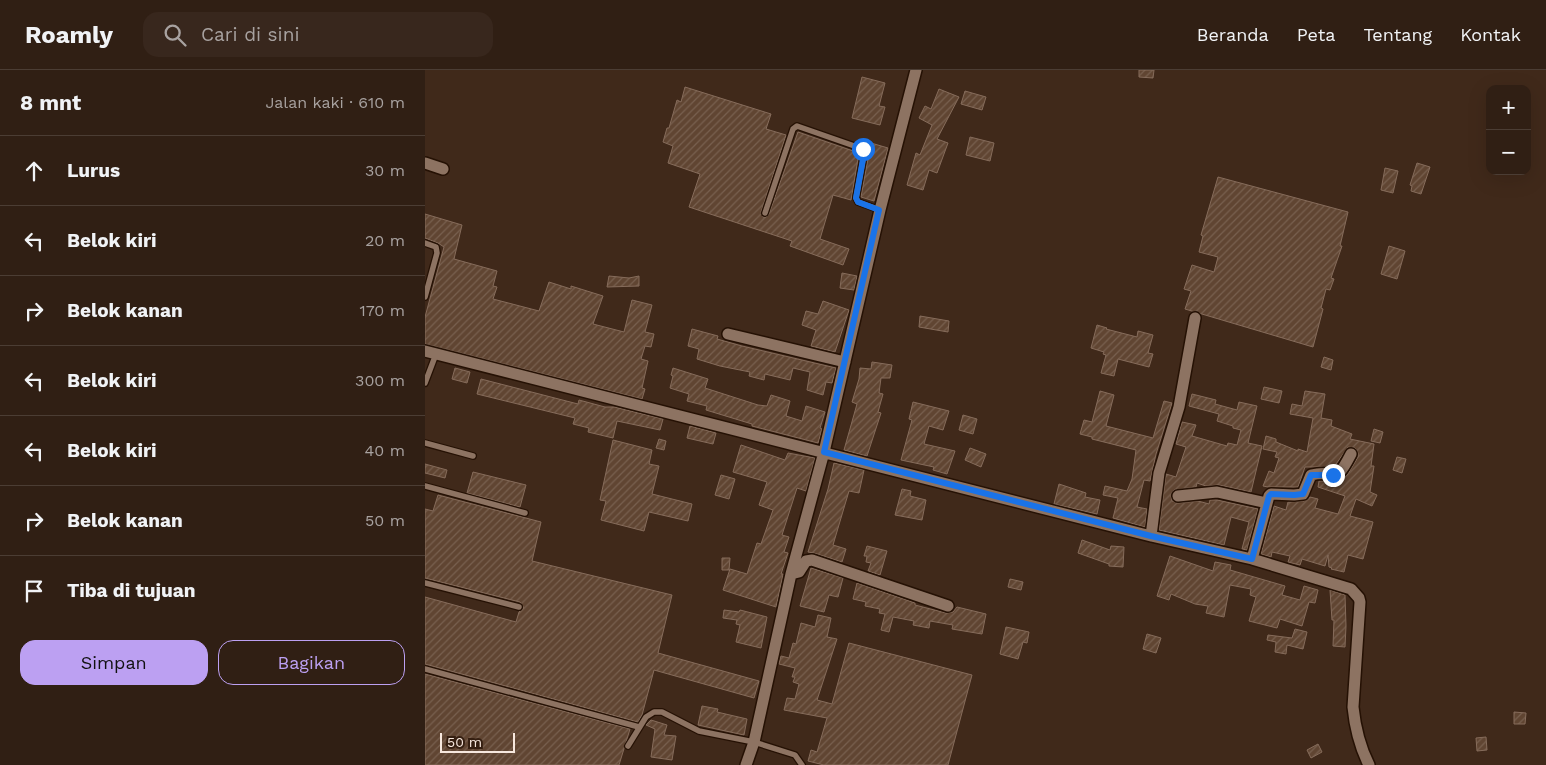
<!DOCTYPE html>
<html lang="id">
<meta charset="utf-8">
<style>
body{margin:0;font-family:"Work Sans",sans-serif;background:#38271d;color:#f1f3f6}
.controls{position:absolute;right:15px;top:15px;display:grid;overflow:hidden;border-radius:10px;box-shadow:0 5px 20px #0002}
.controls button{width:45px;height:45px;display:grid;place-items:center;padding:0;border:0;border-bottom:1px solid #4b3d34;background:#301f14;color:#f1f3f6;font:25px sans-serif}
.scale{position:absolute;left:15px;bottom:12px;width:75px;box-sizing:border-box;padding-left:5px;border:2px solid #f7e8de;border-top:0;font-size:14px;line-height:18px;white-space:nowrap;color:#f7e8de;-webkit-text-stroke:4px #351f11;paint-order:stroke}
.stop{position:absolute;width:15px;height:15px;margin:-11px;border:4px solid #1a73e8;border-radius:50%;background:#fff}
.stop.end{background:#1a73e8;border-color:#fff;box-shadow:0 1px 5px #0008}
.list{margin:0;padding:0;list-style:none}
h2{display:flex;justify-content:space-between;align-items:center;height:65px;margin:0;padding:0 20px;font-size:21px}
h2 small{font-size:16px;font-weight:400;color:#a8a2a0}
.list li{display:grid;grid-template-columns:32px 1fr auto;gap:15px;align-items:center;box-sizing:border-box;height:70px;padding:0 20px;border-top:1px solid #4b3d34}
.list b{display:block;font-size:19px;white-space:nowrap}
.list em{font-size:16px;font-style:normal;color:#a8a2a0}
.actions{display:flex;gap:10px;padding:15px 20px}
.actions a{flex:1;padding:11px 0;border:1px solid #bca0f2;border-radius:15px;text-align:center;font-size:18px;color:#bca0f2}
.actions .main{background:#bca0f2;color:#111}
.icon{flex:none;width:28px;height:28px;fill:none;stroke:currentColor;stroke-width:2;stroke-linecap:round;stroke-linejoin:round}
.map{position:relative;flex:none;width:1121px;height:695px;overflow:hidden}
header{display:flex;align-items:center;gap:30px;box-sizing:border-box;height:70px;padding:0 25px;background:#301f14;border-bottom:1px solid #4b3d34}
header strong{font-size:24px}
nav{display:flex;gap:28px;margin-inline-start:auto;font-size:18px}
.search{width:350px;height:45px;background:#38271d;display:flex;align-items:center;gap:12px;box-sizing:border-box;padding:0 18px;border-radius:15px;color:#a8a2a0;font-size:19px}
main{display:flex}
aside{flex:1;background:#301f14}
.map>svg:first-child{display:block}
.building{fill:url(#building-hatch);stroke:#866c5b}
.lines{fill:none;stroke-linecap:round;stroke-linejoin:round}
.service-casing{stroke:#251104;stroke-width:8}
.minor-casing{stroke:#251104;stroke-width:14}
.service{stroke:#8d7362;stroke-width:5.5}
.minor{stroke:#8d7362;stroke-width:11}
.route{stroke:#1a73e8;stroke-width:6}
</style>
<header>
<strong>Roamly</strong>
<div class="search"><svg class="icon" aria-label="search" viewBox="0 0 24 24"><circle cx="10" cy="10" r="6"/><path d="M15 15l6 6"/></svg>Cari di sini</div>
<nav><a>Beranda</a><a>Peta</a><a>Tentang</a><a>Kontak</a></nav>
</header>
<main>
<aside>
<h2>8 mnt<small>Jalan kaki · 610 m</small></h2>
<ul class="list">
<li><svg class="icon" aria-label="ahead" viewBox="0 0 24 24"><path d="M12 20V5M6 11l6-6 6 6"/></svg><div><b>Lurus</b></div><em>30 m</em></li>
<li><svg class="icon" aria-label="left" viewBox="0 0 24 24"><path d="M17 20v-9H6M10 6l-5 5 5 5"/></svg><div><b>Belok kiri</b></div><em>20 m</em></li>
<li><svg class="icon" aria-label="right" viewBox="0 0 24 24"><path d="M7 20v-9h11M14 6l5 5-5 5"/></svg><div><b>Belok kanan</b></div><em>170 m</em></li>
<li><svg class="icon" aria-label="left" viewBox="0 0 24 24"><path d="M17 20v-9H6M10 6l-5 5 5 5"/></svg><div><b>Belok kiri</b></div><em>300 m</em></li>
<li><svg class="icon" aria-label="left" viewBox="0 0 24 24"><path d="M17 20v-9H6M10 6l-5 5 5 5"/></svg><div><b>Belok kiri</b></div><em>40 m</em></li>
<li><svg class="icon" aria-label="right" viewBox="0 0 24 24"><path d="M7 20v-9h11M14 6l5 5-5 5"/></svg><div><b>Belok kanan</b></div><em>50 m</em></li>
<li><svg class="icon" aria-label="arrive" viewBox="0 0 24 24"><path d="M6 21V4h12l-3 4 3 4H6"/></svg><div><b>Tiba di tujuan</b></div></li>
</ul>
<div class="actions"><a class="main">Simpan</a><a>Bagikan</a></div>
</aside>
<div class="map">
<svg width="1121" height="695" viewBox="0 0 1121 695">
<defs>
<pattern id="building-hatch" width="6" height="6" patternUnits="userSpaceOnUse" patternTransform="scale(1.25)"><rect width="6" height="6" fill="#604532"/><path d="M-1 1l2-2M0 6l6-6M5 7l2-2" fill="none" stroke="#78604f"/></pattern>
</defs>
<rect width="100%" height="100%" fill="#40291a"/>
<path class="building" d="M714 0H729L728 8 714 7Z
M437 7 460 13 454 36 460 37 455 55 427 48Z
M260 17 346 44 341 59 361 65 336 142 338 147H341L344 144 373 62 434 83 426 130 408 125 395 169 424 179 418 195 365 176 367 171 264 137 275 104 243 93 248 76 238 72 242 58H244L252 30 256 32Z
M514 19 534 27 512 69 523 73 512 103 504 100 498 120 482 115 491 83 495 85 507 55 494 48 500 36 506 39Z
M540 21 561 27 557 40 536 34Z
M545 67 569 73 565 91 541 85Z
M446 73 463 78 449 131 436 127Z
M992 93 1005 97 996 124 986 121 987 116 985 115Z
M960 98 973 101 968 123 956 120Z
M793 107 923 142 915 176H917L906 208 909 209 905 220 901 219 896 238 898 239 888 277 760 239 766 221 759 219 767 195 789 202 793 187 774 182 778 166 776 165Z
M0 144 37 155 29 189 72 201 68 216 72 217 68 229 114 241 124 212 146 219V216L178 226 168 254 199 262 207 230 227 235 220 262 229 264 226 277 220 276 216 289 223 291 217 318 220 319 217 329 0 274V247L19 177 13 173 0 168Z
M964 176 980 181 972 209 956 204Z
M417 203 432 206 429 220 415 218Z
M184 206 204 208 214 206V216L182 217Z
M398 231 424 240 410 282 386 276 391 260 377 255 381 241 393 244Z
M495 246 524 251 523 262 494 257Z
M672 255 682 258 681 259 712 267 713 261 728 265 723 283 728 284 724 297 693 289 689 306 676 303 681 285 678 284 679 282 666 278Z
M267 259 293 266 292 269 317 276 411 298 407 313 401 312 398 325 382 320 385 302 368 298 365 310 340 304 339 310 324 306 325 302 295 296 272 289 274 279 263 276Z
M899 287 908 290 906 300 896 297Z
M447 292 467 295 465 308H456L454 323 458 324 453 342 456 343 442 386 419 380 432 334 427 332 434 309 435 298 446 299Z
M30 298 45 302 42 313 27 309Z
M248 298 283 309 280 318 333 335 342 336 346 325 365 331 361 346 377 351 381 336 400 342 395 358 397 359 393 373 327 356V354L281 340 282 336 262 331 264 324 245 318 248 306 246 305Z
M56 309 153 334 154 330 180 337H189L238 349 235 360 192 351 188 368 163 362 164 358 148 354 150 348 52 324Z
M839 317 857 321 854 333 836 329Z
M675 321 689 325 681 356 728 368 739 331 747 333 731 384 725 411 719 410 712 437 722 439 720 457 688 448 693 428 678 425 680 416 702 421 707 409 711 380 667 369V367L655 364 659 350 667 352Z
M880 321 900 324 896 348 907 350 906 356 927 364 925 369 949 374 946 396H949L945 422 952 425 947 436 931 429 925 446 948 452 938 489 923 485 919 502 906 499 907 498 904 497 903 485 900 496 877 489 875 495 863 492 865 486 847 482 846 487 836 484 849 436 861 440 863 432 879 431 885 427 893 429 890 438 913 444 920 426 893 417 894 411 910 412 918 409 923 404 933 387V383L930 378 923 377 909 397H880L873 417H843L838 416 844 401 849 403 854 388 850 387 852 382 838 379 841 366 851 369V372L873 381V379L882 382 888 348 865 344 867 334 877 336Z
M767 324 791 330 790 334 812 340 814 332 832 336 823 373 837 376 826 422 794 415 781 416 772 413 771 417 749 420 746 426 747 431 753 433 773 431 784 434 785 430H792L833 439 822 480 817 479 824 452 806 447 799 475 734 460 741 404 751 407 761 377 751 374 757 352 771 355 767 366 802 376 803 373 812 375 816 360 808 358V356L792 351 794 344 764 336Z
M488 332 524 341 518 360 504 356 499 374 530 381 522 404 508 400 509 397 476 390 487 350 484 349Z
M538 345 552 349 548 364 534 360Z
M265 356 291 363 288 374 262 368Z
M949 359 958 362 955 373 946 371Z
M234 369 241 371 239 380 231 378Z
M188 370 227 380 224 394 234 396 227 424 267 434 263 451 224 442 219 461 176 450 181 431 175 430Z
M316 375 360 390 363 383 390 388 381 421 372 418 357 465 364 467 359 482 363 483 356 504H358L351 537 298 520 305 499 322 504 332 473 336 474 348 440 334 435 342 412 308 402Z
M545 378 561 384 556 397 540 390Z
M972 387 981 389 977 403 968 400Z
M409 393 439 400 434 423 424 421 408 475 421 479 417 492 389 483 383 482 403 419Z
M0 394 22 400 20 408 0 403Z
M48 402 101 415 95 437 42 423Z
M296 405 310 409 304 429 290 425Z
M634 414 661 423 660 427 675 430 672 444 629 434Z
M477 419 486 421 485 426 501 430 497 450 470 445Z
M13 425 116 452 107 491 247 525 233 583 334 611 329 628 229 600 217 645 213 652 0 594V527L91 552 94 542 99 538 95 532 0 508V439L8 441Z
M657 470 685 480 686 476 699 477 698 497 684 496V494L653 483Z
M442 476 462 481 455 505 443 501 446 493 441 492 442 486H439Z
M745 486 788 501 790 492 806 495 805 500 860 516 857 525 875 530 879 516 893 520 890 533 884 532 877 556 855 549 852 558 824 551 831 527 825 525 826 519 805 515 799 547 781 543 783 536 770 534 746 524 744 530 732 526Z
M297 488H305L304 500H297Z
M386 498 418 508 413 527 404 525 399 542 375 536Z
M585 509 598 512 596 520 583 517Z
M432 513 490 533V535L521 543 528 542 532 537 561 544 557 564 527 559 528 555 505 551 504 558 488 555 489 551 468 547 464 562 456 560 460 544 454 543 455 539 440 536 441 532 428 529Z
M905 520 920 525 921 556 920 577 908 576 909 550H907Z
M299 540 314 542 315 540 342 547 336 578 311 572 315 555 311 554 312 550 298 548Z
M393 545 406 548 402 567 412 569 392 630 407 634 424 573 547 605 523 695H399L383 691 386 680 392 682 402 648 359 640 362 628 370 629 374 614 368 612 370 607H367L370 598 354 594 356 586 364 588 368 573 371 574 376 553 390 557Z
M581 557 604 562 602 573 598 572 593 589 575 584Z
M870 559 882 562 878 579 862 575 861 584 850 582 851 572 842 570 843 565 867 568Z
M722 564 736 568 731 583 718 579Z
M0 604 205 659 194 695H0Z
M277 636 293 639 292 642 322 649 319 665 273 655Z
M1089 642 1101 643 1100 654H1089Z
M226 650 242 655 239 665 251 666 247 690 226 687 230 659 221 655Z
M1061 667 1062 680 1052 681 1051 668Z
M893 674 897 682 886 688 882 680Z"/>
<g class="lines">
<g class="service-casing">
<path id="service" d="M340 143 368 59 372 56 438 79 439 84 431 128 433 132 455 140
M0 173 11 177 12 183 0 227
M0 313 11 284
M0 373 48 386
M0 416 100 443
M0 513 94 537
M0 599 214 657
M203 676 221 647 229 642H237L274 661 329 672 370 685 377 695"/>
</g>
<g class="minor-casing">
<path id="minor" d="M0 93 18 99
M303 264 420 292
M0 281 726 466 827 489 926 519 934 528 935 532 928 637C930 657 935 677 944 695
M753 426 792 422 842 433
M726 466 734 403 754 337 770 248
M827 489 844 426 846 424 869 425 878 424 886 405C913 398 909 417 926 384
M366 504 374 502 381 491 387 490 523 536
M321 695 329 672 366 504 399 382 455 140 491 0"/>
</g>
<use href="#service" class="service"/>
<use href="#minor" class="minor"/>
</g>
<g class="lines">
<path class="route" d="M438 79 439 84 431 128 433 132 454 140 399 382 726 466 827 489 844 426 846 424 869 425 878 424 886 405H908"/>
</g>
</svg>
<div class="controls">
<button>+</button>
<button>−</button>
</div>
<div class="scale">50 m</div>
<div class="stop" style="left:438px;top:79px"></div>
<div class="stop end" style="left:908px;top:405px"></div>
</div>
</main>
